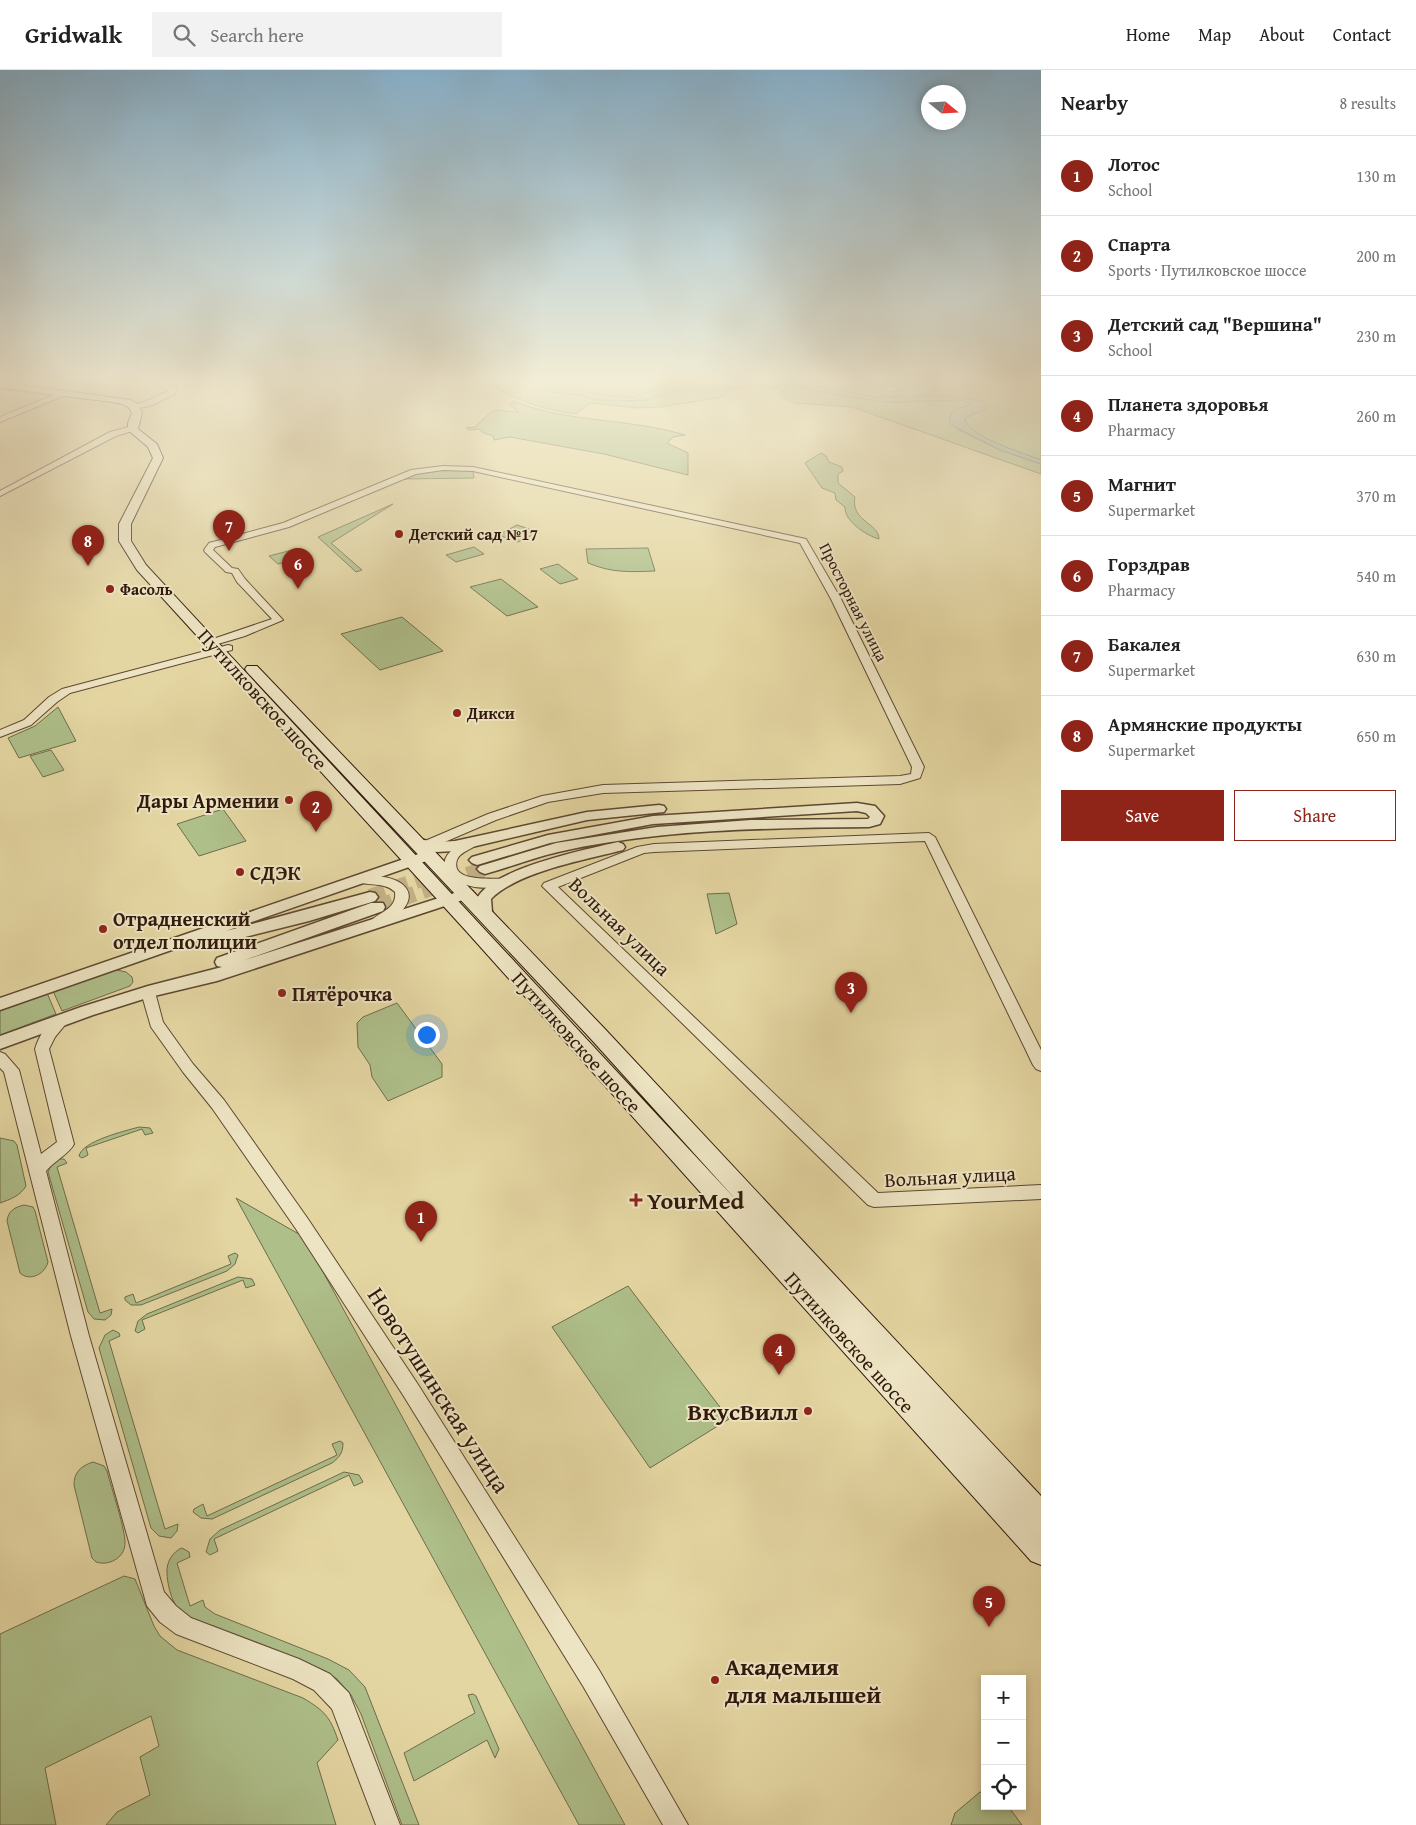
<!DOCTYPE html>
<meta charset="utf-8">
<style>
body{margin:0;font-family:"Gentium Book Plus",serif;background:#f2f2f2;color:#222}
.controls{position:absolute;right:15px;bottom:15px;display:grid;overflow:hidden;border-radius:0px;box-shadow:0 2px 8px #0003}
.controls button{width:45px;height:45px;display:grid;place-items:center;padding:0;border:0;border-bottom:1px solid #e0e0e0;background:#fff;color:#222;font:25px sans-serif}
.compass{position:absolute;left:921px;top:15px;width:45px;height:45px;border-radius:50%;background:#fff;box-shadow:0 2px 8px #0003;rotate:108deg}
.you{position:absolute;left:426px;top:964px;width:18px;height:18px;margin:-12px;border:4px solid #fff;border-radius:50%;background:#1a73e8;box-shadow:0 0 0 8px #1a73e833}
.badge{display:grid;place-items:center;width:32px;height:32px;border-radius:50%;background:#8f2418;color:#fff;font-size:16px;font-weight:700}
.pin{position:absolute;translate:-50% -41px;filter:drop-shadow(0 1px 2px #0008)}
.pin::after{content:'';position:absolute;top:26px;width:18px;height:15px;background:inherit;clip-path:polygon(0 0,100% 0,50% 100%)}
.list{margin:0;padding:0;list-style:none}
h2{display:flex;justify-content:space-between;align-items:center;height:65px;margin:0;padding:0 20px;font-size:21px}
h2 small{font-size:16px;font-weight:400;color:#767676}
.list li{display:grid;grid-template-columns:32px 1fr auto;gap:15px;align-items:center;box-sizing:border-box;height:80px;padding:0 20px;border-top:1px solid #e0e0e0}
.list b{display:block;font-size:19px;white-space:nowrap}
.list p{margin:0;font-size:16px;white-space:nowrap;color:#767676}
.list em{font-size:16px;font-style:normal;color:#767676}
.actions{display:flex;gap:10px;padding:15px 20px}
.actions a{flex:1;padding:11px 0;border:1px solid #8f2418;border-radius:0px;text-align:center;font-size:18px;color:#8f2418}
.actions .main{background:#8f2418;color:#fff}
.icon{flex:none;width:28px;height:28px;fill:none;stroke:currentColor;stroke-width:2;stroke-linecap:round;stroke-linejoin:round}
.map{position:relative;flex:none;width:1041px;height:1755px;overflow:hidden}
header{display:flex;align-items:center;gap:30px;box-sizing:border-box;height:70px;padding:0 25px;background:#fff;border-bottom:1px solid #e0e0e0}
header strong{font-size:24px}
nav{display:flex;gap:28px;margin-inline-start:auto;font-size:18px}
.search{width:350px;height:45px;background:#f2f2f2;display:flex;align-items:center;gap:12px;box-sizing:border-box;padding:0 18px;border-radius:0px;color:#767676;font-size:19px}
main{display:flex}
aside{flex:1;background:#fff}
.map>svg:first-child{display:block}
.green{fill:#aebf8a;stroke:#6f6c4b}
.water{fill:#99b7b0;stroke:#6f786e}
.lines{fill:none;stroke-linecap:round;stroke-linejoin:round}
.tertiary-tunnel{stroke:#c0b084;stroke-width:16;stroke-dasharray:16 8;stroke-linecap:butt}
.minor-casing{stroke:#5d4832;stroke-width:2}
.tertiary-casing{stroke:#5d4832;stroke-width:3}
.secondary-casing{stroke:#30190c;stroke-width:2}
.minor{fill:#ede4c3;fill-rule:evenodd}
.tertiary{fill:#ede4c3;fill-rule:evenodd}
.secondary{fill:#ede4c3;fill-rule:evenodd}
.poi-dot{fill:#8f2418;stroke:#ede4c3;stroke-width:2}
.labels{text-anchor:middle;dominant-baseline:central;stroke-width:4;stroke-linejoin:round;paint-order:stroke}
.far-poi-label{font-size:16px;font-weight:bold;fill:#30190c;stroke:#ede4c3;text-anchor:start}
.far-street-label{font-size:16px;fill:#30190c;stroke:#ede4c3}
.street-label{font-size:20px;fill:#30190c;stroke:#ede4c3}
.poi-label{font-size:20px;font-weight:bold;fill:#30190c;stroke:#ede4c3;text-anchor:start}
.near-poi-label{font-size:24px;font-weight:bold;fill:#30190c;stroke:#ede4c3;text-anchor:start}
.near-street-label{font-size:24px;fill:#30190c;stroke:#ede4c3}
</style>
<header>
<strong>Gridwalk</strong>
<div class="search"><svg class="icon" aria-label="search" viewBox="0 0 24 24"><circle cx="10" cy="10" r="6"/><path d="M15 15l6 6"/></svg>Search here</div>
<nav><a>Home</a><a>Map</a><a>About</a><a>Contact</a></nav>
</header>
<main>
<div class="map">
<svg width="1041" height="1755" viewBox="0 0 1041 1755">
<rect width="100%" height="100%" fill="#e4d6a2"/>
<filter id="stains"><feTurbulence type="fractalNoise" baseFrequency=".004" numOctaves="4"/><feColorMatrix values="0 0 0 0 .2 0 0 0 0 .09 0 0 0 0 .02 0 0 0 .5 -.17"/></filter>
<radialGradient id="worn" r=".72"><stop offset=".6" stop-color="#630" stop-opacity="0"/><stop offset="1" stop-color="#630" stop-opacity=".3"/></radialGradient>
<path class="green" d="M480 309H544L543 313 571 324 581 325 592 329 627 331 647 330 676 320 715 321 744 315 742 318 728 321 723 327 660 337 638 338 590 333 576 344C538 339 512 328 480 309Z
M563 309H734L741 312 719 313 708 316H668L632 327 608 326 563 318 559 315Z
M753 309C780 309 807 308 834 312 839 312 844 315 849 316 865 318 869 305 889 316L874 319 895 322 899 321 885 309H1041V390C1025 384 965 366 965 348L987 338 983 331 951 326 875 327 797 313Z
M763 314C807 315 848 330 892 332 916 333 940 328 964 330L968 332 969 335 959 338 957 359 1000 380 1041 394V404L852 337 795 333 785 329 780 322 785 321 768 318Z
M513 331C567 353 629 348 685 365L673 367 667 373 688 383V405L604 384 510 367 494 370 493 366 484 363 479 359 469 360 466 358 475 357 493 340 519 342 509 335Z
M821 383 826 386 829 392 842 397 843 401 838 404V413L855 427C850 451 879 453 879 469 867 466 844 451 845 437L836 430 835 423 822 418 805 393Z
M444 399 473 401 474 408 403 409 415 404Z
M393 434 331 473 362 500 356 502 318 467Z
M517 455 538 462 518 472 498 465Z
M474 477 484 484 456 492 446 485Z
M648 478 655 501C629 502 612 503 588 493L586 479Z
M296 479 306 487 278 494 269 486Z
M558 494 578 509 560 514 540 499Z
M501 509 538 537 507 546 470 517Z
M402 547 443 581 380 600 341 564Z
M58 637 76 671 19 688 8 668 35 656Z
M51 680 64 700 43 707 30 686Z
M223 739 246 771 199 786 177 754Z
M729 823 737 854 716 864 707 824Z
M117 900 126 902 132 907 133 912 130 916 62 941 53 921Z
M47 923 56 944 0 965V941Z
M397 933 442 994V1007L388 1031 372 1007 370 995 358 977 357 953 363 947Z
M139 1057 150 1058 153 1063 145 1065 142 1059 86 1078 88 1085 82 1088 79 1086C82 1071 125 1061 139 1057Z
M0 1068 14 1071 17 1075 26 1116C20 1126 11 1129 0 1133Z
M57 1089H64L67 1093 57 1097 100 1243 112 1239 111 1245 105 1250 94 1249 88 1242 48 1102 51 1095Z
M236 1128 304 1167 625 1755H579Z
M24 1135 33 1137 35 1141 48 1192C45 1204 30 1212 20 1203L7 1151C8 1141 15 1137 24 1135Z
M235 1183 238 1185 235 1194 227 1201 141 1235H131L125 1230V1227L133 1224 136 1233 231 1194 228 1186Z
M238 1207 252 1209 255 1215 246 1218 243 1210 142 1250 145 1259 138 1263 135 1261 138 1251 147 1244Z
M628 1216 729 1349 650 1398 552 1257Z
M113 1260 119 1263 120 1266 109 1271 165 1459 178 1454 177 1461 171 1468 159 1466 151 1458 99 1278 105 1265Z
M340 1371 343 1373C343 1382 340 1387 332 1393L212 1449 201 1448 193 1442 194 1439 203 1434 207 1446 337 1385 332 1374Z
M93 1392 104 1396 107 1401C111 1417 126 1461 125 1474 124 1489 108 1496 96 1492L92 1488 74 1415C74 1402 81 1396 93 1392Z
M344 1402 359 1405 363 1412 354 1416 349 1405 214 1469 218 1481 210 1485 206 1482 210 1469 220 1460Z
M182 1478 189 1482 190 1487 177 1493 190 1536 203 1530 205 1537 215 1544 328 1589 349 1600 365 1617 419 1755H402L361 1644 351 1625 337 1609 325 1601 312 1596C282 1585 196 1561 178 1539 171 1530 167 1513 167 1502 166 1493 173 1481 182 1478Z
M124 1506 135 1509 154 1556 160 1566 177 1580 303 1628C325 1641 330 1647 338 1670L317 1693 336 1755H106L117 1742 150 1725 140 1687 159 1676 151 1646 45 1698 56 1755H0V1564Z
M473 1624 476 1626 499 1679 495 1688 487 1670 414 1711 404 1683 475 1643 468 1625Z
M980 1722 985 1723V1736H1008L1022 1755H951L955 1743Z"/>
<path class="water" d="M544 309H563L559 315 563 318 608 326 632 327 677 314 708 316 719 313 774 311 797 313 875 327 951 326 983 331 987 338 965 348C965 366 1026 384 1041 390V394L1000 380 950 354 949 351 953 340 969 335 968 332 964 330 885 332 850 327 800 317 749 314 715 321 676 320 647 330 610 331 592 329 581 325 550 322 544 317Z"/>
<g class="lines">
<path class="tertiary-tunnel" d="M370 827 456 797
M377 837 485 799"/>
<g class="minor-casing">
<path id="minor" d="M156 309H162L164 313 176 318 175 324 150 336 132 339V335L144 332 169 321 159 315Z
M63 321 70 323 0 352V347Z
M132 356 136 358 135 360 116 366 0 426V421L110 362Z
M443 396 473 397 806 469 841 529 924 697 920 708 900 714 603 723 548 732 496 750 426 780H418L416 777 418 774 488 744 542 726 603 715 900 706 911 704 912 697 831 529 800 473 473 401 443 400 416 404 289 457 215 477 213 480 232 498 238 499 245 509 283 550 245 566 211 576 207 575V571L272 549 237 512 232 503 226 502 205 482 204 480 209 473 283 453 411 400Z
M228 575 232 576V580L70 623 57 632 31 655 0 667V660L24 650 49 627 62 619Z
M929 763 935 767 1041 980V1001L1036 999 1033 995 925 771 654 782 644 783 558 817 878 1123 1041 1115V1129L874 1137 868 1135 542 816 544 813 637 777 654 774Z
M472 769 478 773C473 780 460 781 457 790 449 815 501 807 509 809L510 812 509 815C488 820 460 820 447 801 443 795 444 789 449 783 455 777 463 771 472 769Z
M367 805C378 806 393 807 402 814 422 830 393 852 377 856L372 855 370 852C379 841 397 840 395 822 383 810 363 818 355 809L356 806Z
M148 917 153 918 155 922 163 952 193 994 224 1030 308 1149 417 1313 599 1600 688 1755H663L583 1616 403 1325 296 1159 212 1038 183 1002 151 957 141 922 143 918Z
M62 945 67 946 69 950 55 967 49 979 74 1074C70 1083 53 1092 46 1101L89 1266 164 1522 176 1536 191 1548 299 1589 330 1604 349 1623 400 1755H376L332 1639 314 1620 293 1609 176 1564 160 1552 147 1536 71 1266 4 1002 0 998V982L5 984 19 1000 41 1084 57 1072 35 979C39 966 48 949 62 945Z"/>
</g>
<g class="tertiary-casing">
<path id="tertiary" d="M857 733 875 736 884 746 880 754 869 757C765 758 660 759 558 782 533 788 510 797 485 804L480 802 477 799 480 796 556 773 657 757 751 750 868 749 870 747 866 743 857 741 653 754 550 773 477 795 472 793 469 790 472 787 548 765 653 746Z
M659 735 664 736 666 739 664 742 587 750 455 781 436 782 413 776 411 773 413 770 418 769 436 772 455 771 587 742Z
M618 772 623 774 625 777 623 780C585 790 519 801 491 829L492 842 490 846H478C453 805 593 778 618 772Z
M430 780 435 782 437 785 435 788 226 861 370 822 375 823 378 827 375 831 309 851 213 875 207 874 206 868 0 940V928Z
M467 819 472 821 475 824 472 827 217 911 150 927 93 945 0 979V966L81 937 148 916 222 897 217 896 215 892 217 888 371 833H383L385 837 383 841 245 890Z"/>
</g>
<g class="secondary-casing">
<path id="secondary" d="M0 312 131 330 139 335 142 343 138 359 157 374 163 388 131 454V471L146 495 738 1132 590 968 247 602 245 599 247 596H257L604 958 1041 1426V1495L1031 1491 467 862 137 500 119 471V454L153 388 148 377 128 360V353L132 343C129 334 121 334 112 332L0 318Z"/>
</g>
<use href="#minor" class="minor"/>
<use href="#tertiary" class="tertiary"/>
<use href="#secondary" class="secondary"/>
</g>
<linearGradient id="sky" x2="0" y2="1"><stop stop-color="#88b5d2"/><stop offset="0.56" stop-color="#f3edd5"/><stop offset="1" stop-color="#f3edd5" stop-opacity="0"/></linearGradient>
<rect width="1041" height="555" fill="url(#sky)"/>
<g class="poi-dot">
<circle cx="399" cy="464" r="5"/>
<circle cx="110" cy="519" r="5"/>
<circle cx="457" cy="643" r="5"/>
<circle cx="289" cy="730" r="5"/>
<circle cx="240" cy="802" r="5"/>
<circle cx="103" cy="859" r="5"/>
<circle cx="282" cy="923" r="5"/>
<path d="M633.5 1122.5h5v5h5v5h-5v5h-5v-5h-5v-5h5z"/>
<circle cx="808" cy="1341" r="5"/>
<circle cx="715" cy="1610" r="5"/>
</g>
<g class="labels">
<g class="far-poi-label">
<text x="409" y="464">Детский сад №17</text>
<text x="120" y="519">Фасоль</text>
<text x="467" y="643">Дикси</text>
</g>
<g class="far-street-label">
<text transform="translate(854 532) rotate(63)">Просторная улица</text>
</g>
<g class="street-label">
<text transform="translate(263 629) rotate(48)">Путилковское шоссе</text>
<text transform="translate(620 856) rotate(44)">Вольная улица</text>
<text transform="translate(577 972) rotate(48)">Путилковское шоссе</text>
<text transform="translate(950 1106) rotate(-3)">Вольная улица</text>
<text transform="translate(850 1272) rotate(48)">Путилковское шоссе</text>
</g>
<g class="poi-label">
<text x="279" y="730" text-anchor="end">Дары Армении</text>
<text x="250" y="802">СДЭК</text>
<text x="113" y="848">Отрадненский<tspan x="113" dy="23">отдел полиции</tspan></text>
<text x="292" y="923">Пятёрочка</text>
</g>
<g class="near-poi-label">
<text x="647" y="1130">YourMed</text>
<text x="798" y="1341" text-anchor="end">ВкусВилл</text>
<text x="725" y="1596">Академия<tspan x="725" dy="28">для малышей</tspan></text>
</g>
<g class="near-street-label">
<text transform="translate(439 1320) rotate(57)">Новотушинская улица</text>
</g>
</g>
<rect width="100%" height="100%" filter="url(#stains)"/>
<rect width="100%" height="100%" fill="url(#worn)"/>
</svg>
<div class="controls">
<button>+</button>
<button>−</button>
<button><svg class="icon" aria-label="locate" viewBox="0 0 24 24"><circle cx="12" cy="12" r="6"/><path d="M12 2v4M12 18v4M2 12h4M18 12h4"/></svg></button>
</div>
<svg class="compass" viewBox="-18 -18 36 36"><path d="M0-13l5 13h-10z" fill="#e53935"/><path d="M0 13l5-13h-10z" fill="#767676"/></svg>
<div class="you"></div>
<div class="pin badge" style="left:421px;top:1172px">1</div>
<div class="pin badge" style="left:316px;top:762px">2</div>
<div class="pin badge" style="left:851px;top:943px">3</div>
<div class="pin badge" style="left:779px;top:1305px">4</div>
<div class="pin badge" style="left:989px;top:1557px">5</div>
<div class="pin badge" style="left:298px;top:519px">6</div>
<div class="pin badge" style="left:229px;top:481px">7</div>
<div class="pin badge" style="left:88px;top:496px">8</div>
</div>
<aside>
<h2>Nearby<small>8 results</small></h2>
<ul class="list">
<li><span class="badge">1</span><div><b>Лотос</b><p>School</p></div><em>130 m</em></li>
<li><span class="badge">2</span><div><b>Спарта</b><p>Sports · Путилковское шоссе</p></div><em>200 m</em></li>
<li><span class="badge">3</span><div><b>Детский сад &quot;Вершина&quot;</b><p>School</p></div><em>230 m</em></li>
<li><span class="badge">4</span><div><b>Планета здоровья</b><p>Pharmacy</p></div><em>260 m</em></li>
<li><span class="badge">5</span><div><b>Магнит</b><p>Supermarket</p></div><em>370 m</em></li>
<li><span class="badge">6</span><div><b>Горздрав</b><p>Pharmacy</p></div><em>540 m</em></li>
<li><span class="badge">7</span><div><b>Бакалея</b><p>Supermarket</p></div><em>630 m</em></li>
<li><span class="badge">8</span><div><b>Армянские продукты</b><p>Supermarket</p></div><em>650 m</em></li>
</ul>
<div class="actions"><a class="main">Save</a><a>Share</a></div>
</aside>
</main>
